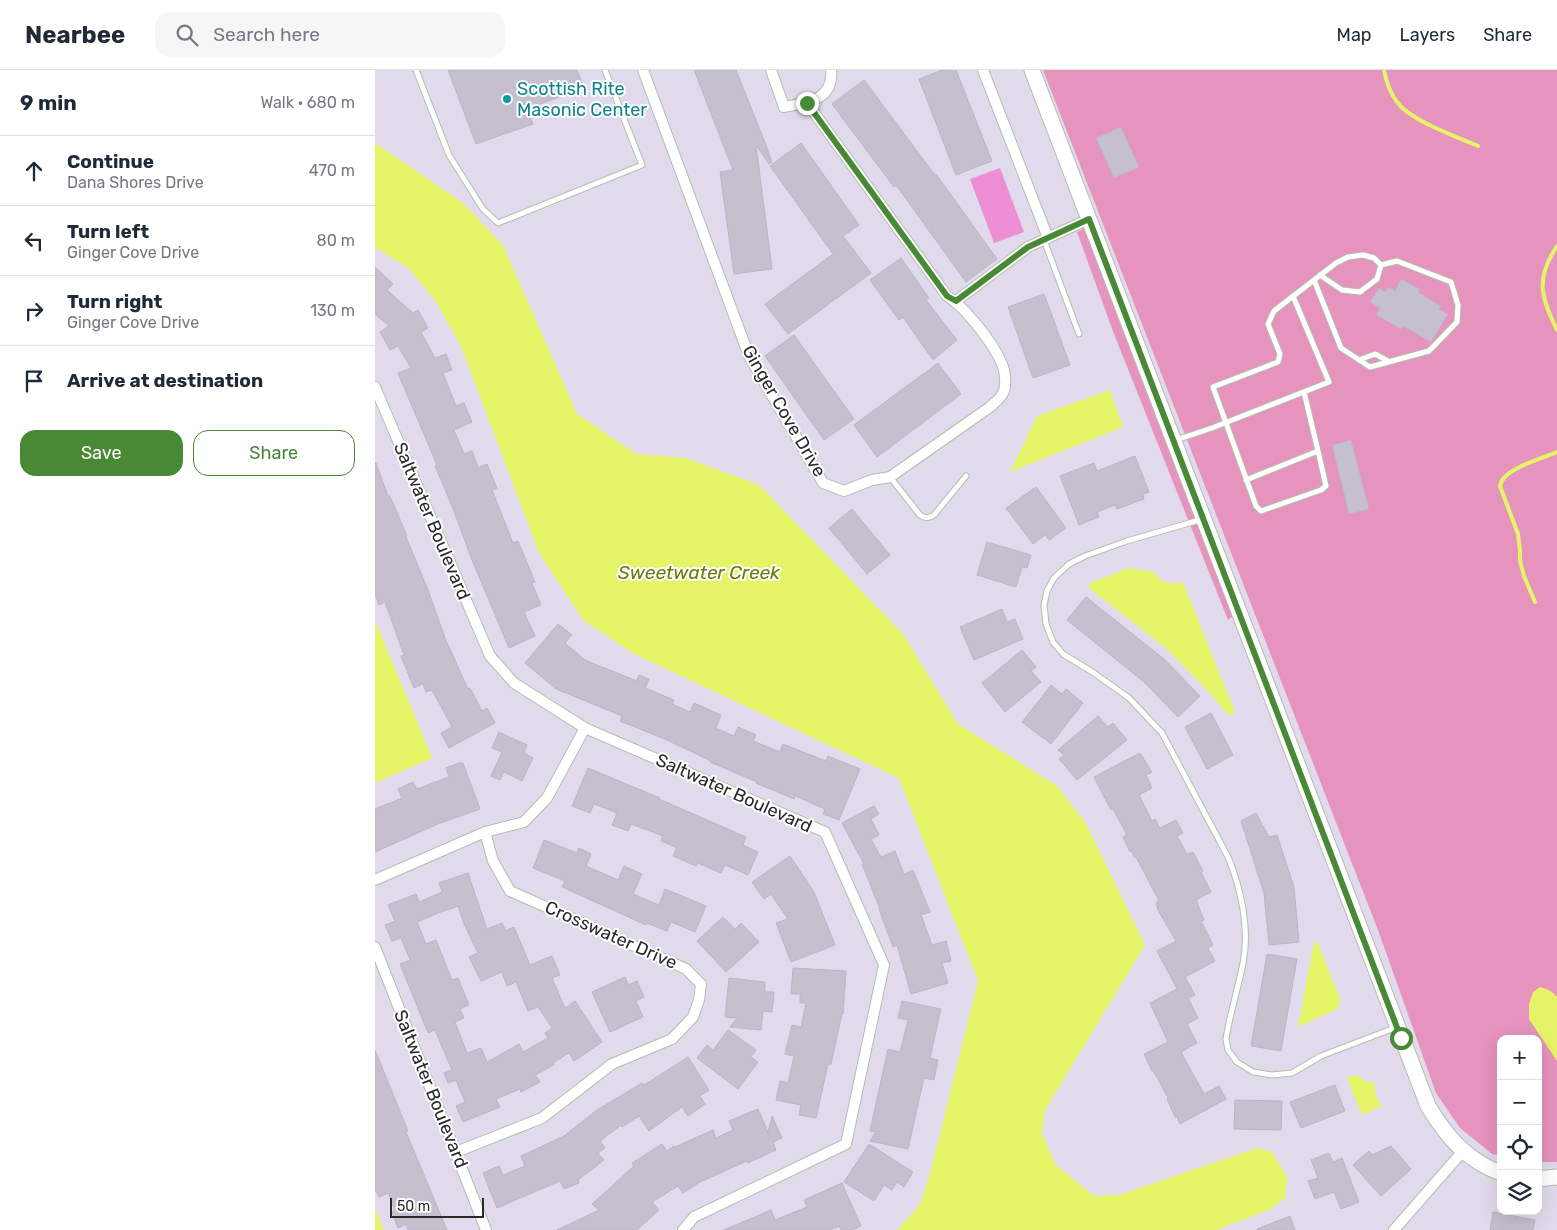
<!DOCTYPE html>
<meta charset="utf-8">
<style>
body{margin:0;font-family:Rubik,sans-serif;background:#f6f6f7;color:#1f2937}
.controls{position:absolute;right:15px;bottom:15px;display:grid;overflow:hidden;border-radius:10px;box-shadow:0 5px 20px #0002}
.controls button{width:45px;height:45px;display:grid;place-items:center;padding:0;border:0;border-bottom:1px solid #e0e1e3;background:#fff;color:#1f2937;font:25px sans-serif}
.scale{position:absolute;left:15px;bottom:12px;width:94px;box-sizing:border-box;padding-left:5px;border:2px solid #292929;border-top:0;font-size:14px;line-height:18px;white-space:nowrap;color:#292929;-webkit-text-stroke:4px #fff;paint-order:stroke}
.stop{position:absolute;width:15px;height:15px;margin:-11px;border:4px solid #488936;border-radius:50%;background:#fff}
.stop.end{background:#488936;border-color:#fff;box-shadow:0 1px 5px #0008}
.list{margin:0;padding:0;list-style:none}
h2{display:flex;justify-content:space-between;align-items:center;height:65px;margin:0;padding:0 20px;font-size:21px}
h2 small{font-size:16px;font-weight:400;color:#747a83}
.list li{display:grid;grid-template-columns:32px 1fr auto;gap:15px;align-items:center;box-sizing:border-box;height:70px;padding:0 20px;border-top:1px solid #e0e1e3}
.list b{display:block;font-size:19px;white-space:nowrap}
.list p{margin:0;font-size:16px;white-space:nowrap;color:#747a83}
.list em{font-size:16px;font-style:normal;color:#747a83}
.actions{display:flex;gap:10px;padding:15px 20px}
.actions a{flex:1;padding:11px 0;border:1px solid #488936;border-radius:15px;text-align:center;font-size:18px;color:#488936}
.actions .main{background:#488936;color:#fff}
.icon{flex:none;width:28px;height:28px;fill:none;stroke:currentColor;stroke-width:2;stroke-linecap:round;stroke-linejoin:round}
.map{position:relative;flex:none;width:1182px;height:1160px;overflow:hidden}
header{display:flex;align-items:center;gap:30px;box-sizing:border-box;height:70px;padding:0 25px;background:#fff;border-bottom:1px solid #e0e1e3}
header strong{font-size:24px}
nav{display:flex;gap:28px;margin-inline-start:auto;font-size:18px}
.search{width:350px;height:45px;background:#f6f6f7;display:flex;align-items:center;gap:12px;box-sizing:border-box;padding:0 18px;border-radius:15px;color:#747a83;font-size:19px}
main{display:flex}
aside{flex:1;background:#fff}
.map>svg:first-child{display:block}
.green{fill:#e693bd}
.pitch{fill:#ee8ed5}
.water{fill:#e5f467}
.lines{fill:none;stroke-linecap:round;stroke-linejoin:round}
.stream{stroke:#e5f467;stroke-width:4}
.building{fill:#c6bfce;stroke:#bdb4c7;fill-rule:evenodd}
.lane-casing{stroke:#b3beae;stroke-width:7}
.street-casing{stroke:#b3beae;stroke-width:12}
.secondary-casing{stroke:#b3beae;stroke-width:17}
.lane{stroke:#fff;stroke-width:5}
.street{stroke:#fff;stroke-width:10}
.secondary{stroke:#fff;stroke-width:15}
.route{stroke:#488936;stroke-width:6}
.culture-dot{fill:#0f9aa8;stroke:#fff;stroke-width:2}
.labels{text-anchor:middle;dominant-baseline:central;stroke-width:4;stroke-linejoin:round;paint-order:stroke}
.culture-label{font-size:18px;fill:#0d838f;stroke:#fff;text-anchor:start}
.street-label{font-size:18px;fill:#292929;stroke:#fff}
.water-label{font-size:19px;font-style:italic;fill:#667c0a;stroke:#fff}
</style>
<header>
<strong>Nearbee</strong>
<div class="search"><svg class="icon" aria-label="search" viewBox="0 0 24 24"><circle cx="10" cy="10" r="6"/><path d="M15 15l6 6"/></svg>Search here</div>
<nav><a>Map</a><a>Layers</a><a>Share</a></nav>
</header>
<main>
<aside>
<h2>9 min<small>Walk · 680 m</small></h2>
<ul class="list">
<li><svg class="icon" aria-label="ahead" viewBox="0 0 24 24"><path d="M12 20V5M6 11l6-6 6 6"/></svg><div><b>Continue</b><p>Dana Shores Drive</p></div><em>470 m</em></li>
<li><svg class="icon" aria-label="left" viewBox="0 0 24 24"><path d="M17 20v-9H6M10 6l-5 5 5 5"/></svg><div><b>Turn left</b><p>Ginger Cove Drive</p></div><em>80 m</em></li>
<li><svg class="icon" aria-label="right" viewBox="0 0 24 24"><path d="M7 20v-9h11M14 6l5 5-5 5"/></svg><div><b>Turn right</b><p>Ginger Cove Drive</p></div><em>130 m</em></li>
<li><svg class="icon" aria-label="arrive" viewBox="0 0 24 24"><path d="M6 21V4h12l-3 4 3 4H6"/></svg><div><b>Arrive at destination</b></div></li>
</ul>
<div class="actions"><a class="main">Save</a><a>Share</a></div>
</aside>
<div class="map">
<svg width="1182" height="1160" viewBox="0 0 1182 1160">
<rect width="100%" height="100%" fill="#e1daec"/>
<path class="green" d="M668 0H1182V1092H1163V969H1126V1086L1117 1084 1085 1058 1061 1023 1003 860Z
M710 158 858 546 853 550 739 264 702 162Z"/>
<path class="pitch" d="M625 98 649 162 619 173 595 109Z"/>
<path class="water" d="M0 73 88 133 128 175 202 344 261 384 311 388 384 415 528 564 583 654 682 716 710 752 770 875 670 1040 667 1063 680 1094 719 1126 744 1125 882 1078 897 1082 912 1107 910 1128 896 1139 841 1160H522L544 1136 554 1108 603 911 524 708 259 584 208 550 164 483 85 274 59 229 33 198 0 177Z
M735 320 748 357 635 402 662 346Z
M754 498 779 502C788 515 793 514 808 512L860 642 853 645 832 620 792 579 714 518 715 513Z
M0 550 57 688 0 713Z
M939 872 943 873 964 926 965 934 962 939 923 957Z
M1165 917C1172 919 1178 921 1182 927V991L1154 949V934L1158 922Z
M982 1005 990 1011 1000 1013V1023L1006 1036 987 1045 972 1008Z
M0 1138 9 1160H0Z"/>
<g class="lines">
<path class="stream" d="M1009 0C1011 11 1015 23 1022 32 1036 51 1080 66 1103 76
M1182 176C1160 209 1166 227 1182 260
M1160 532 1149 506 1145 491V480L1143 464 1125 416C1127 399 1168 388 1182 382"/>
</g>
<path class="building" d="M73 0H202L209 18 152 39 158 54 101 74Z
M319 0H361L389 70 397 92 394 94 381 75 397 199 359 204 345 102 358 100Z
M567 0H581L617 91 581 105 544 9Z
M489 10 560 105 561 104 622 189 591 212 521 115 519 117 457 34Z
M746 57 764 97 739 108 721 68Z
M426 73 484 155 468 166 496 203 413 264 390 234 458 184 395 96Z
M526 188 554 228 551 230 582 270 558 290 528 247 524 250 495 210Z
M0 197 18 214 12 220 38 243 43 240 53 258 46 262 60 288 71 284 77 300 68 303 81 336 89 333 97 352 79 360 89 384 97 381 103 398 112 394 122 418 117 420 138 473 143 471 160 512 157 513 166 535 149 542 160 566 134 578 97 490 77 436 60 396 62 395 23 303 36 298 23 276 15 280 5 262 14 256 0 244Z
M1026 209 1045 219 1043 222 1066 236 1064 239 1073 244 1056 272 1028 256 1026 259 1001 245 1005 238 995 232 1004 218 1010 222 1013 217 1020 221Z
M669 224 695 295 658 308 633 237Z
M419 265 479 349 449 370 390 286Z
M563 293 586 324 502 387 479 355Z
M976 370 994 439 974 444 957 375Z
M760 386 774 422 768 424 769 429 742 439 740 435 722 442 724 447 704 455 685 406 719 393 722 401Z
M0 393H1L13 426H15L32 466 31 467 53 520 70 568 93 619 95 618 107 641 112 638 120 653 74 678 66 663 77 657 57 620 51 622 48 614 39 618 26 586 29 585 10 532 4 535 0 524Z
M661 417 691 458 674 470 670 465 658 474 631 438Z
M477 439 515 485 492 504 454 458Z
M612 472 656 485 652 498 647 497 641 517 602 505Z
M711 527 789 589 825 626 803 647 769 612 692 550Z
M627 539 632 552 640 549 648 569 599 590 585 557Z
M183 554 197 565 190 573 210 590 262 611 264 605 274 609 270 618 299 630 297 634 315 642 319 633 346 645 341 658 359 666 363 657 381 665 378 671 405 682 408 674 451 691 453 686 485 699 464 750 448 744 450 739 420 726 419 729 381 713 382 712 335 692 336 691 292 670 245 651 247 646 181 619 150 593Z
M647 580 661 597 656 601 666 612 630 642 607 613Z
M676 615 687 624 691 619 708 633 676 674 647 652Z
M836 643 858 685 832 699 810 657Z
M723 646 733 657 738 653 752 670 702 710 684 689 689 685 683 680Z
M124 662 152 675 149 683 158 688 147 711 129 702 125 710 116 706 127 682 117 678Z
M765 683 777 702 771 705 777 718 764 725 777 751 780 749 785 758 801 750 808 763 802 766 812 784 818 782 828 801 826 802 836 822 821 830 829 850 826 851 838 875 833 878 840 891 810 907 820 925 813 928 823 948 812 954 822 973 806 982 829 1024 844 1016 851 1029 805 1054 802 1047H800L792 1029 793 1028 783 1009 778 1001H777L769 984 793 972 775 933 802 919 782 881 801 871 783 840 781 833 784 831 761 787 760 788 756 781 755 782 748 767 752 765 738 739 736 740 719 707Z
M84 693H88L105 739 63 754 0 782V739L27 728 23 719 38 712 42 719 74 707 71 698Z
M213 698 285 728 284 729 371 767 368 775 383 782 373 805 350 795 346 803 323 793 321 796 298 786 302 778 286 771 288 766 256 754 253 761 237 755 242 743 219 734 215 743 197 736Z
M499 736 504 744 496 749 504 765 496 769 506 787 520 781 529 804 538 800 555 842 546 845 557 875 571 871 576 891 567 893 573 913 536 924 522 875 518 877 504 839H505L487 794H489L467 753Z
M881 743 894 767 902 765 919 817 924 872 894 875 889 823 866 751Z
M169 770 202 783 204 778 216 784 211 796 243 810 249 796 267 804 258 824 284 835 290 819 331 836 320 862 296 852 292 861 272 853 271 855 187 817 190 811 158 798Z
M415 786 439 822 460 875 416 892 401 853 413 849 396 824 389 829 377 812Z
M93 803 112 859 127 853 131 861 139 857 155 895 177 886 185 905 177 908 190 938 200 931 227 972 199 991 194 983 178 993 179 995 160 1005 165 1012 146 1022 145 1019 121 1029 125 1037 88 1052 81 1036 90 1032 81 1010 73 1013 69 1003 77 1000 60 960 53 963 25 894 35 890 26 868 17 871 10 855 20 851 13 835 41 824 44 832 67 822 64 813ZM83 836 89 854 103 883 94 887 106 911 127 902 132 916 141 912 153 941 163 937 177 958 170 963 173 968 148 982 144 974 112 992 106 978 92 983 80 952 89 948 85 939 94 935 83 908 77 910 61 870 51 874 42 852 73 839V840Z
M348 847 360 859 366 853 384 872 351 902 322 871Z
M892 884 922 889 906 981 876 976Z
M418 898 471 901 468 944H467L456 994H453L441 1048 424 1045 426 1035 401 1030 405 1011 413 1013 419 986 410 984 417 955 426 957 431 933H425V924H416Z
M250 907 253 915 262 911 269 927 261 931 268 947 235 962 217 922Z
M354 908 390 912V922H399L397 942 388 941 386 960 355 957 362 948 350 947Z
M527 931 566 939 555 988 563 990 559 1010 549 1008 533 1079 495 1071 501 1062 495 1061 513 979 525 982 533 950 523 948Z
M353 960 381 980 376 987 383 992 363 1019 322 988 332 975 338 980Z
M0 980 33 1061 31 1062 72 1160H33L31 1154 23 1158 17 1142 20 1140 13 1123 4 1127 0 1119Z
M313 987 334 1020 325 1026 330 1034 313 1046 307 1037 274 1061 264 1046 247 1057 246 1055 225 1071 230 1078 223 1083 229 1090 203 1110 204 1113 189 1119 185 1111 122 1138 108 1103 124 1096 128 1105 150 1096 146 1086 189 1066 222 1040 267 1013 269 1015Z
M960 1015 970 1041 926 1058 915 1032Z
M860 1030 907 1031 906 1060 859 1059Z
M383 1039 393 1062 397 1046 407 1068 398 1072 401 1080 373 1093 372 1091 325 1112 308 1123 303 1116 277 1132 284 1140 262 1160H182L224 1140 217 1134 259 1096 257 1093 287 1074 292 1081 299 1076 300 1077 338 1060 341 1068 358 1060 354 1051Z
M494 1074 538 1102 529 1117 522 1112 517 1120 509 1115 499 1131 469 1112Z
M1016 1076 1036 1099 1006 1126 978 1095 994 1081 997 1085Z
M954 1083 958 1092 967 1088 984 1132 966 1139 959 1122 940 1129 933 1111 943 1108 936 1090Z
M467 1113 486 1156 477 1160H466L464 1156 454 1160H349L396 1140 400 1150 432 1137 429 1130Z
M1118 1142 1160 1150 1158 1160H1115Z
M915 1146 920 1160H882V1159Z"/>
<g class="lines">
<g class="lane-casing">
<path id="lane" d="M41 0 74 85 108 139 123 153 267 95 230 0
M669 170 704 264
M939 210 966 278 995 297 1054 281 1082 252 1083 235 1076 212 1022 191 1006 195
M984 290 1000 284 1013 291
M929 322 943 381
M801 370 837 358 954 312 918 226
M515 407 545 445C550 449 553 448 559 445L591 406
M871 410 943 381 951 416 946 420 886 441 881 436 838 317 903 292 905 284 893 254 899 241 961 193 973 187 988 185 999 188 1006 195 1002 209 985 222 967 220 945 205
M828 449 752 471 710 486 694 494 679 508 672 521 669 535 671 554 678 572 688 584 719 603 754 628 787 663 853 787C866 818 875 860 868 893 863 919 855 943 851 969L853 980 862 992 878 1002 897 1005 917 1003 946 986 1022 957"/>
</g>
<g class="street-casing">
<path id="street" d="M268 0 374 286 448 413 469 421 497 410 515 407 615 337C619 333 626 328 628 323 632 316 630 299 626 292 618 273 590 237 572 226L432 33
M396 0 409 37C432 33 459 30 456 0
M608 0 673 168
M581 231 653 177 714 149
M0 317 115 586 139 613 210 658 450 762 509 895 471 1074 319 1147 308 1160
M0 810 110 762 149 752 172 728 210 658
M0 877 111 1160
M81 1082 167 1048 237 994 297 969 318 947 324 930 326 914 311 899 135 821 118 791 110 762
M1019 1160 1088 1081"/>
</g>
<g class="secondary-casing">
<path id="secondary" d="M657 0 1053 1036C1071 1066 1092 1091 1126 1103
M1163 1109 1182 1107"/>
</g>
<use href="#lane" class="lane"/>
<use href="#street" class="street"/>
<use href="#secondary" class="secondary"/>
</g>
<g class="lines">
<path class="route" d="M432 33 572 226 581 231 653 177 714 149 1026 968"/>
</g>
<circle class="culture-dot" cx="132" cy="29" r="5"/>
<g class="labels">
<g class="culture-label">
<text x="142" y="19">Scottish Rite<tspan x="142" dy="21">Masonic Center</tspan></text>
</g>
<g class="street-label">
<text transform="translate(409 341) rotate(60)">Ginger Cove Drive</text>
<text transform="translate(57 451) rotate(67)">Saltwater Boulevard</text>
<text transform="translate(359 723) rotate(24)">Saltwater Boulevard</text>
<text transform="translate(236 865) rotate(24)">Crosswater Drive</text>
<text transform="translate(56 1019) rotate(68)">Saltwater Boulevard</text>
</g>
<g class="water-label">
<text x="324" y="502">Sweetwater Creek</text>
</g>
</g>
</svg>
<div class="controls">
<button>+</button>
<button>−</button>
<button><svg class="icon" aria-label="locate" viewBox="0 0 24 24"><circle cx="12" cy="12" r="6"/><path d="M12 2v4M12 18v4M2 12h4M18 12h4"/></svg></button>
<button><svg class="icon" aria-label="layers" viewBox="0 0 24 24"><path d="M12 4l9 5-9 5-9-5zM3 14l9 5 9-5"/></svg></button>
</div>
<div class="scale">50 m</div>
<div class="stop" style="left:1026px;top:968px"></div>
<div class="stop end" style="left:432px;top:33px"></div>
</div>
</main>
